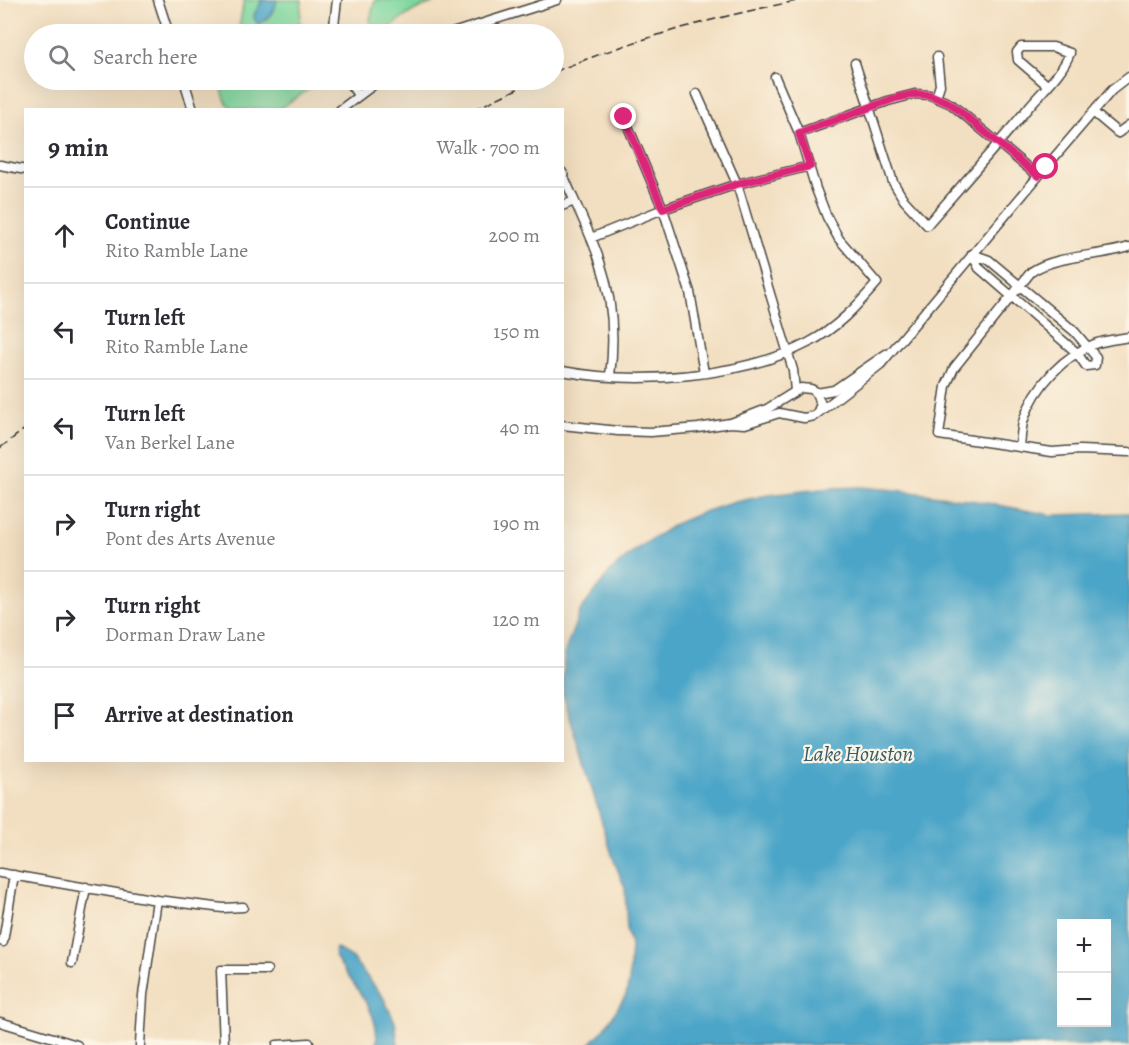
<!DOCTYPE html>
<meta charset="utf-8">
<style>
body{margin:0;font-family:Alegreya,serif;background:#f2f2f3;color:#2b2b33}
.controls{position:absolute;right:18px;bottom:18px;display:grid;overflow:hidden;border-radius:0px;box-shadow:0 6px 24px #0002}
.controls button{width:54px;height:54px;display:grid;place-items:center;padding:0;border:0;border-bottom:2px solid #e1e1e2;background:#fff;color:#2b2b33;font:30px sans-serif}
.stop{position:absolute;width:18px;height:18px;margin:-14px;border:4px solid #db2777;border-radius:50%;background:#fff}
.stop.end{background:#db2777;border-color:#fff;box-shadow:0 2px 6px #0008}
.list{margin:0;padding:0;list-style:none}
h2{display:flex;justify-content:space-between;align-items:center;height:78px;margin:0;padding:0 24px;font-size:26px}
h2 small{font-size:20px;font-weight:400;color:#7c7c81}
.list li{display:grid;grid-template-columns:39px 1fr auto;gap:18px;align-items:center;box-sizing:border-box;height:96px;padding:0 24px;border-top:2px solid #e1e1e2}
.list b{display:block;font-size:22px;white-space:nowrap}
.list p{margin:0;font-size:20px;white-space:nowrap;color:#7c7c81}
.list em{font-size:20px;font-style:normal;color:#7c7c81}
.icon{flex:none;width:33px;height:33px;fill:none;stroke:currentColor;stroke-width:2;stroke-linecap:round;stroke-linejoin:round}
.map{position:relative;flex:none;width:1129px;height:1045px;overflow:hidden}
.search{position:absolute;background:#fff;box-shadow:0 6px 24px #0002;left:24px;top:24px;width:540px;height:66px;display:flex;align-items:center;gap:15px;box-sizing:border-box;padding:0 21px;border-radius:33px;color:#7c7c81;font-size:22px}
.panel{position:absolute;background:#fff;box-shadow:0 6px 24px #0002;left:24px;top:108px;width:540px;height:654px;border-radius:0px}
.map>svg:first-child{display:block}
.green{fill:#7dd89e;stroke:#548264;stroke-width:1.5}
.water{fill:#4ba5c8;stroke:#3b687a;stroke-width:1.5;fill-rule:evenodd}
.lines{fill:none;stroke-linecap:round;stroke-linejoin:round}
.minor-casing{stroke:#494641;stroke-width:11}
.minor{stroke:#fff;stroke-width:8}
.rail{stroke:#2b2b2b;stroke-width:1.5;stroke-dasharray:9 4.5;stroke-linecap:butt}
.route{stroke:#db2777;stroke-width:8}
.labels{text-anchor:middle;dominant-baseline:central;stroke-width:4.5;stroke-linejoin:round;paint-order:stroke}
.water-label{font-size:22px;font-style:italic;fill:#385c6a;stroke:#fcf5e5}
</style>
<div class="map">
<svg width="1129" height="1045" viewBox="0 0 1129 1045">
<rect width="100%" height="100%" fill="#fcf5e5"/>
<filter id="ink" filterUnits="userSpaceOnUse"><feTurbulence type="fractalNoise" baseFrequency=".0167" numOctaves="2"/><feDisplacementMap in="SourceGraphic" scale="12" xChannelSelector="R" yChannelSelector="G"/><feConvolveMatrix kernelMatrix="1 2 1 2 8 2 1 2 1" color-interpolation-filters="sRGB"/></filter>
<filter id="wash" filterUnits="userSpaceOnUse"><feTurbulence type="fractalNoise" baseFrequency=".008" numOctaves="4" result="noise"/><feDisplacementMap in="SourceGraphic" scale="24" xChannelSelector="R" yChannelSelector="G"/><feGaussianBlur stdDeviation="1.35" result="paint"/><feColorMatrix in="noise" values="0 0 0 0 0 0 0 0 0 0 0 0 0 0 0 0 0 1.4 0 .05"/><feComposite in="paint" operator="in"/></filter>
<g filter="url(#wash)">
<rect width="100%" height="100%" fill="#f2dec0"/>
<path class="green" d="M244 0H302L299 34H238Z
M375 0H440L415 10 379 34H369L370 20Z
M219 80H305L307 87 317 80H323L279 109H232L226 102Z"/>
<path class="water" d="M260 0H277C275 12 269 19 258 24 250 17 256 11 261 3Z
M860 487 896 490 976 501 1052 515 1129 513V1045H589L605 1028 626 995 629 981 631 945 627 932 625 888 613 858 563 695 564 654 580 611 611 571 635 550 675 524 703 512 735 502 768 495 831 488ZM1062 924H1106V1022H1062Z
M336 948 353 959 383 997 395 1022 398 1045H376C382 1012 351 984 336 958L334 952Z"/>
</g>
<g filter="url(#ink)">
<g class="lines">
<g class="minor-casing">
<path id="minor" d="M158 0 169 34
M333 34 337 0
M449 34 557 0
M855 63 893 182 904 200 927 225C961 186 995 148 1028 108 1042 91 1062 74 1070 53L1053 47H1021L1017 52 1018 60 1047 85
M184 80 193 110
M347 80 358 95
M697 94 737 184 793 370 795 391
M936 97 940 85 937 57
M340 110 380 80
M1093 112 1118 133 1129 125
M624 117 663 209 690 292 704 373
M799 133 888 101 915 94 930 95 951 104 1038 176
M0 165 26 170
M562 172C574 202 590 231 600 262 613 300 615 337 610 376
M562 206 574 201
M591 238 663 209 737 184 810 166
M1129 247C1099 257 1055 255 1031 272L954 368 946 386 939 435 1052 452 1080 450 1129 452
M972 254 989 260 1075 332 1096 357 1095 365 1086 366 1077 353 979 268Z
M562 371C636 385 741 378 808 343 836 329 857 306 877 283L839 239 827 217 816 189 799 133 775 77
M817 393 834 390 886 354
M731 423 767 409 801 388 811 389 815 391 821 404 817 413
M562 425 618 431 651 432 698 428 730 423 745 424 779 413 804 418 814 416 881 364 1046 167 1112 90 1129 77
M1020 447C1021 438 1021 428 1024 419 1035 386 1064 355 1097 343 1107 340 1118 339 1129 337
M0 873 157 900 223 908 243 907
M3 942 14 875
M72 963 86 887
M0 1022 77 1045
M140 1045 143 995 157 900
M224 1045 221 970H267
M277 1045 309 1043"/>
</g>
<use href="#minor" class="minor"/>
<path class="rail" d="M554 72C634 39 717 16 802 0
M473 110 536 80
M0 448 26 428"/>
</g>
</g>
<g class="lines" filter="url(#ink)">
<path class="route" d="M624 117 663 209 737 184 810 166 799 133 896 98 915 94 930 95 951 104 1038 176 1046 167"/>
</g>
<g class="labels">
<g class="water-label">
<text x="858" y="754">Lake Houston</text>
</g>
</g>
</svg>
<div class="controls">
<button>+</button>
<button>−</button>
</div>
<div class="stop" style="left:1046px;top:167px"></div>
<div class="stop end" style="left:624px;top:117px"></div>
<div class="search"><svg class="icon" aria-label="search" viewBox="0 0 24 24"><circle cx="10" cy="10" r="6"/><path d="M15 15l6 6"/></svg>Search here</div>
<section class="panel">
<h2>9 min<small>Walk · 700 m</small></h2>
<ul class="list">
<li><svg class="icon" aria-label="ahead" viewBox="0 0 24 24"><path d="M12 20V5M6 11l6-6 6 6"/></svg><div><b>Continue</b><p>Rito Ramble Lane</p></div><em>200 m</em></li>
<li><svg class="icon" aria-label="left" viewBox="0 0 24 24"><path d="M17 20v-9H6M10 6l-5 5 5 5"/></svg><div><b>Turn left</b><p>Rito Ramble Lane</p></div><em>150 m</em></li>
<li><svg class="icon" aria-label="left" viewBox="0 0 24 24"><path d="M17 20v-9H6M10 6l-5 5 5 5"/></svg><div><b>Turn left</b><p>Van Berkel Lane</p></div><em>40 m</em></li>
<li><svg class="icon" aria-label="right" viewBox="0 0 24 24"><path d="M7 20v-9h11M14 6l5 5-5 5"/></svg><div><b>Turn right</b><p>Pont des Arts Avenue</p></div><em>190 m</em></li>
<li><svg class="icon" aria-label="right" viewBox="0 0 24 24"><path d="M7 20v-9h11M14 6l5 5-5 5"/></svg><div><b>Turn right</b><p>Dorman Draw Lane</p></div><em>120 m</em></li>
<li><svg class="icon" aria-label="arrive" viewBox="0 0 24 24"><path d="M6 21V4h12l-3 4 3 4H6"/></svg><div><b>Arrive at destination</b></div></li>
</ul>
</section>
</div>
